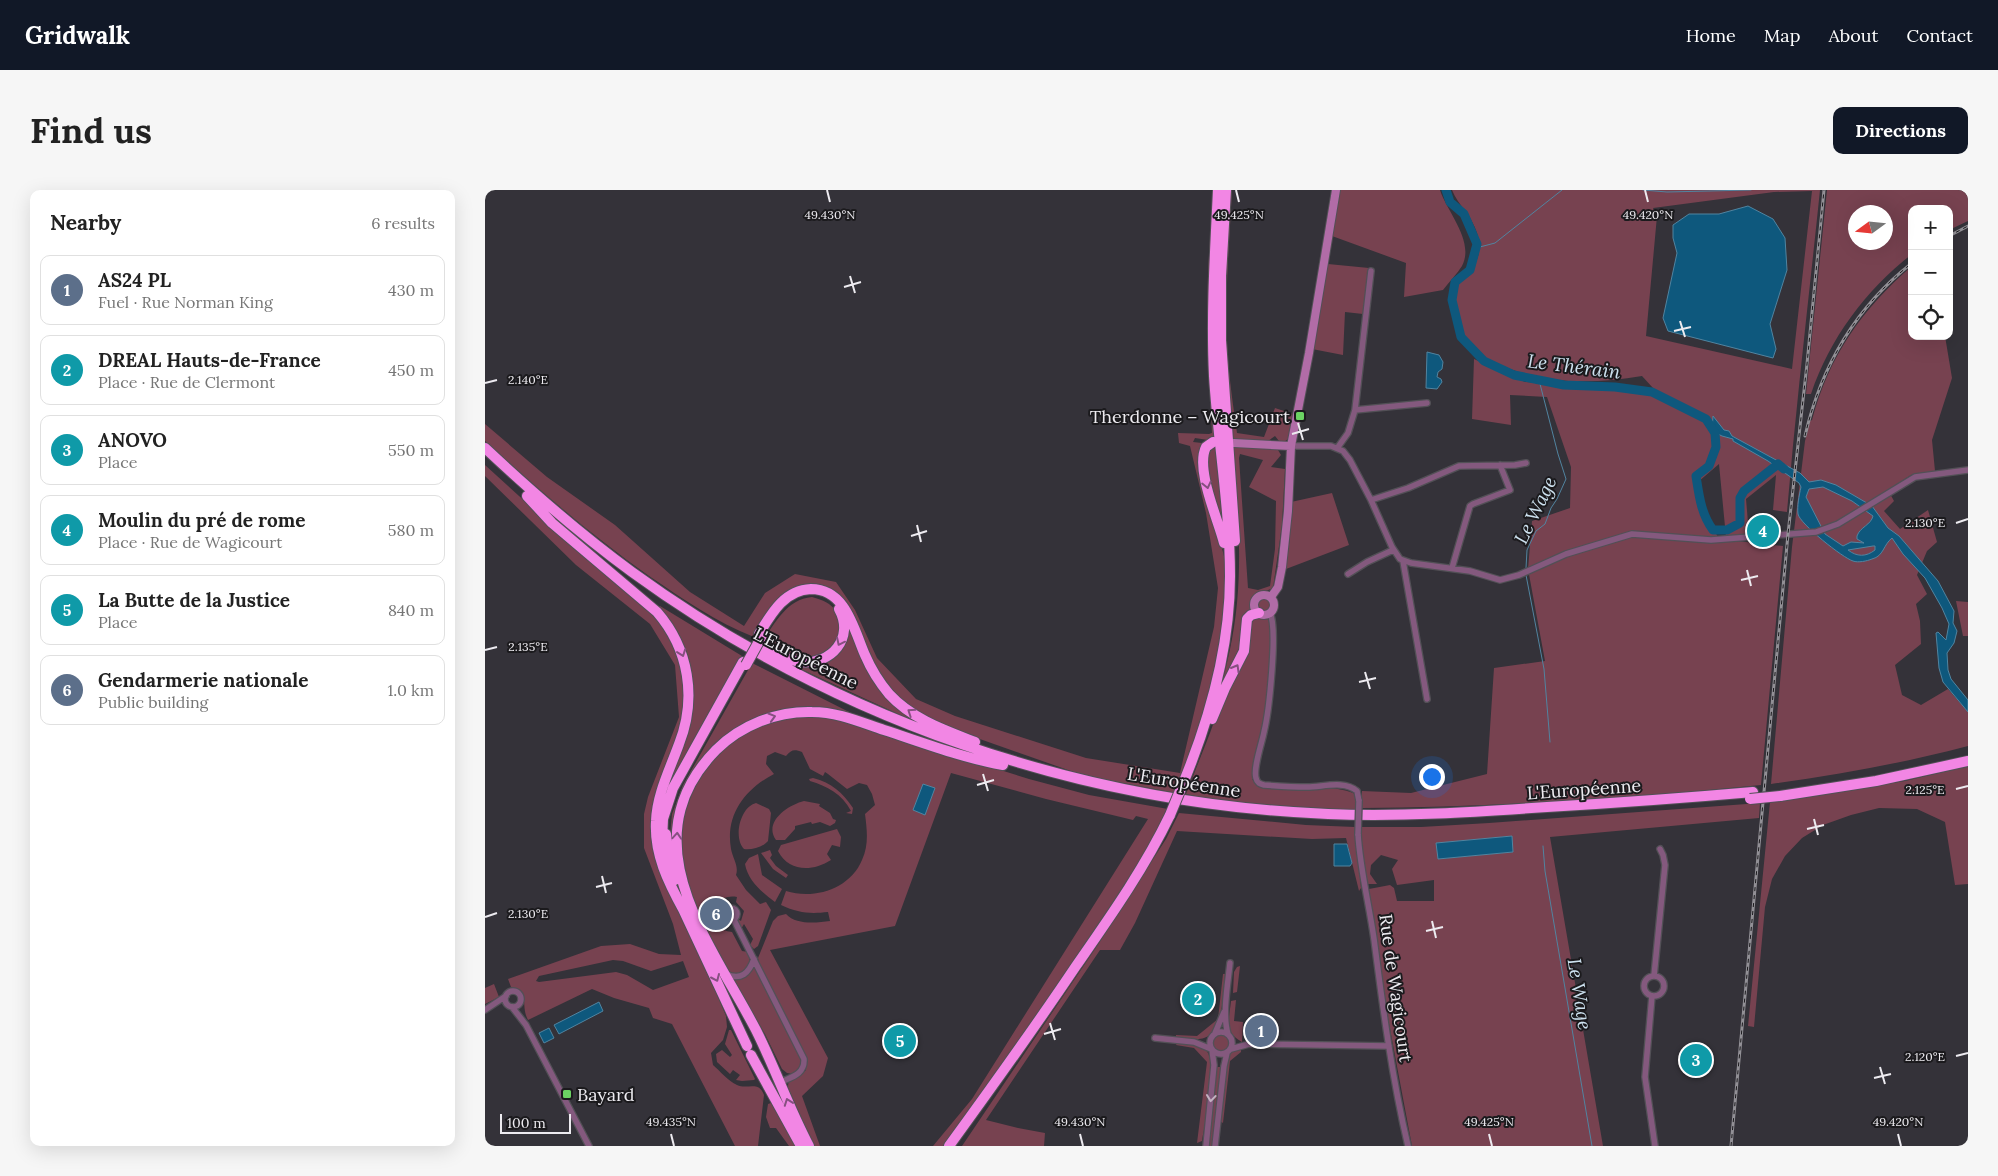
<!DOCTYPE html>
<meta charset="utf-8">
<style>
body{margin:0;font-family:Lora,serif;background:#f6f6f6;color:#222}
.controls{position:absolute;right:15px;top:15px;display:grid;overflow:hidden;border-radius:10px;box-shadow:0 5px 20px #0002}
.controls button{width:45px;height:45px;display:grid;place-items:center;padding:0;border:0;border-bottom:1px solid #e0e0e0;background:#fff;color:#222;font:25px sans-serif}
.compass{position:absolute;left:1363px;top:15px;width:45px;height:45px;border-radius:50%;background:#fff;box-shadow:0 5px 20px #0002;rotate:255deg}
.scale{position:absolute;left:15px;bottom:12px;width:71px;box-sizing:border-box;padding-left:5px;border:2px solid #edebf0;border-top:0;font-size:14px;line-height:18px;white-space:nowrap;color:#edebf0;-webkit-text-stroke:4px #1b1a1d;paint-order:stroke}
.you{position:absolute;left:946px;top:586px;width:18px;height:18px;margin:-12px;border:4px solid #fff;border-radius:50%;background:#1a73e8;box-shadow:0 0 0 8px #1a73e833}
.badge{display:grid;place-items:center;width:32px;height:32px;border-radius:50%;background:#111827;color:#fff;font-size:16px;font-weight:700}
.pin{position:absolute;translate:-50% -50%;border:2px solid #fff;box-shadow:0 1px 5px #0006}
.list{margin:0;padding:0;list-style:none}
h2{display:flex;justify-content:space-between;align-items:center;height:65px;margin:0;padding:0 20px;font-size:21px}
h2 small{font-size:16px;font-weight:400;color:#767676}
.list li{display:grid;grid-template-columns:32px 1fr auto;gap:15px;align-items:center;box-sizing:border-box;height:70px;margin:0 10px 10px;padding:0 10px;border:1px solid #e0e0e0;border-radius:10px}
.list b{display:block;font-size:19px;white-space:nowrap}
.list p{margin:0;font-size:16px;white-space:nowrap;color:#767676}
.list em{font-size:16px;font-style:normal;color:#767676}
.icon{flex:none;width:28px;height:28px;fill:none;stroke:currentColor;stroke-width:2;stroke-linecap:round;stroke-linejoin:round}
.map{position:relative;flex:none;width:1483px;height:956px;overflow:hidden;border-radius:10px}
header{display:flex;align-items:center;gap:30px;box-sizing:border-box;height:70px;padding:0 25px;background:#111827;color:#fff}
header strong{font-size:24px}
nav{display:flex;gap:28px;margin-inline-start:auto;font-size:18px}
.intro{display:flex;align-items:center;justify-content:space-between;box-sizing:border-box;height:120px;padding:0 30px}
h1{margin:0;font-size:35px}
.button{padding:12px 22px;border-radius:10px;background:#111827;color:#fff;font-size:18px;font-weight:700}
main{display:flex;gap:30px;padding:0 30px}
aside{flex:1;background:#fff;border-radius:10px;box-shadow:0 5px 20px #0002}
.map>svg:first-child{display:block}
.green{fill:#774250;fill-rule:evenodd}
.water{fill:#0e587d;stroke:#5184a0;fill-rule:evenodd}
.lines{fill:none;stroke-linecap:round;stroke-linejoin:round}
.stream{stroke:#5184a0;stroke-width:1}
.river{stroke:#0e587d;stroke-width:9}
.street-casing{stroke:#525056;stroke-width:8}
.secondary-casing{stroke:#525056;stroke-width:10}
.highway-casing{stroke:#525056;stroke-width:12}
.street{stroke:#84597e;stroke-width:5.5}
.secondary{stroke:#b16ca7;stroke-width:8}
.highway{stroke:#f286e4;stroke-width:10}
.rail-casing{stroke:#929096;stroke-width:3}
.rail{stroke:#1b1a1d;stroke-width:1;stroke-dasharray:4;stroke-linecap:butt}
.street-bridge-casing{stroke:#525056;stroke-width:8;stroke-linecap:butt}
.highway-bridge-casing{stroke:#525056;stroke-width:12;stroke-linecap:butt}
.street-bridge{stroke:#84597e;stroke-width:5.5}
.highway-bridge{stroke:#f286e4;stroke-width:10}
.oneway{stroke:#865080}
.oneway2{stroke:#c3b1c2}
.ticks{fill:none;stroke:#edebf0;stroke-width:2}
.poi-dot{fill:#6bd363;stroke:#1b1a1d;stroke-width:2}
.labels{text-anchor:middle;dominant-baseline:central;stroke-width:4;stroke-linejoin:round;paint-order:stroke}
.poi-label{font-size:18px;fill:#edebf0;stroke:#1b1a1d;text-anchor:end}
.street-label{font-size:18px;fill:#edebf0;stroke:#1b1a1d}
.water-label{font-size:19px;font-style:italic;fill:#cde1ef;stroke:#1b1a1d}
.ticks-label{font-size:12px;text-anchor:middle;fill:#edebf0;stroke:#1b1a1d;stroke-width:4;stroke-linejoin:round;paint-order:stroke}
</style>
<header>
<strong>Gridwalk</strong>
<nav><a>Home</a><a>Map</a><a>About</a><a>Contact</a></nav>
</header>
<div class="intro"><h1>Find us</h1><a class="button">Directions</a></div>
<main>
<aside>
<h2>Nearby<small>6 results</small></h2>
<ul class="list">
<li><span class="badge" style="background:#5c6f8a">1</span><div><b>AS24 PL</b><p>Fuel · Rue Norman King</p></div><em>430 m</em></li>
<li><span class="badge" style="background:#0f9aa8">2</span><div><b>DREAL Hauts-de-France</b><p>Place · Rue de Clermont</p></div><em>450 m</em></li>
<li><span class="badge" style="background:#0f9aa8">3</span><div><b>ANOVO</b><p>Place</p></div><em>550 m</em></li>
<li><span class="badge" style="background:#0f9aa8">4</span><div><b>Moulin du pré de rome</b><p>Place · Rue de Wagicourt</p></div><em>580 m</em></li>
<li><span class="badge" style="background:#0f9aa8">5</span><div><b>La Butte de la Justice</b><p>Place</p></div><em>840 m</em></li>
<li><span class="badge" style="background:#5c6f8a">6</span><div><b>Gendarmerie nationale</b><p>Public building</p></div><em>1.0 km</em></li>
</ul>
</aside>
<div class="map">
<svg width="1483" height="956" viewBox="0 0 1483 956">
<rect width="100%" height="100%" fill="#343239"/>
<path class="green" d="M728 0H730L731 247 723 250 710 248 708 252 717 253 718 257C723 286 728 315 733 344 736 356 741 369 741 381 742 457 718 533 691 603L600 586 458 536C421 516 402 502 384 463 380 453 374 432 367 425 356 413 340 404 327 395L285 419 269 447C231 432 198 409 164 386 106 345 53 299 0 251V234L62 287 130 335 205 402 259 436 280 403 310 384 351 392 370 420 392 468 431 509 470 526 601 568 695 583 729 437 733 398 721 323 705 256 694 253 693 243 724 244 727 243 722 150 723 82Z
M745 0H747C744 60 738 121 744 181 746 202 749 222 752 243L779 247 790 218 808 224 803 249 799 252 794 251 790 246 783 251 747 249 742 196 740 100Z
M854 0H955C962 22 990 51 977 76 972 84 964 92 958 100L919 107 921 73 847 46Z
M967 0H1335C1324 107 1311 214 1302 322L1288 320 1291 285 1261 309 1264 344 1241 347 1234 274 1213 292 1216 316 1234 349 1298 356 1276 595C1144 609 1010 617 877 618V601L926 603 1002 584 1009 478 1060 471 1043 379 1047 331 1085 318 1086 277 1062 207 1025 205 1026 235 987 229 989 169 1040 192 1168 198 1157 186C1108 194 1062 195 1015 175 1010 172 1002 171 997 167 981 154 971 131 970 110 967 82 1003 85 992 43 987 26 973 15 967 0ZM1327 1 1307 179 1161 146 1172 26 1168 18 1289 2Z
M1342 0H1483V31L1464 40V19H1427V64C1380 101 1345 148 1326 204H1321ZM1400 22V52H1370V22Z
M843 74 884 78 878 124 860 122 858 165 827 159Z
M1427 76V146H1460L1467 188 1447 250 1450 281 1426 285 1403 300 1409 311 1399 321 1415 339 1443 320 1452 352 1442 361 1432 385 1442 404 1431 414 1435 431 1436 454 1410 475 1417 505 1436 515 1463 499 1483 522V556C1418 573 1353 585 1286 594L1307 357 1320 251 1325 231 1327 230C1344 166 1377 119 1427 76Z
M731 254 741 343 721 277 725 256Z
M760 256 793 260 796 265 786 277 800 279 797 335 788 398 768 406 766 411 768 422 759 449 733 507C742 476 749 445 752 413 757 361 752 309 748 257ZM755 264 778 270 764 297 791 311 790 359 785 396 773 400 763 398 754 268Z
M0 275 100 366 159 413 181 439 198 475 201 518 168 633 217 769 241 826 242 837 238 850 226 863 228 875C235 881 243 891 252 895 262 900 274 890 279 905L273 956H250L187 834 168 828 164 818 129 808 107 799 43 830C35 814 46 805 26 797L23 789 116 756 145 754 174 764 196 765 188 734 159 658V624L163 607 194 527 190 475 165 434 91 375 0 286ZM128 770 138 771 166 781 198 771 204 787 168 800 142 785 131 782 54 792 51 791 54 786Z
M847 303 864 355 801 379 805 346 806 312Z
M327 407C354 414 355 425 354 450L336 466C310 468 301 464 277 452 290 433 302 409 327 407Z
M772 415a7 7 0 1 1 14 0a7 7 0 1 1-14 0Z
M1471 411 1483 412V446H1478Z
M175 416 257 466 176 616 206 494 173 418Z
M772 426 783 428 787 437 779 540 767 589 772 595 775 596C794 597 859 594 871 605V620C814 618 756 617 701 604L725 543 764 433Z
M362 432 379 467 437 535 307 475 342 470Z
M267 473 368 524 353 522 266 533 206 590 189 663H186L185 646 187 624 198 595Z
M343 526 544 589 604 605 683 619 662 663 579 787 494 910 459 956H448L487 909 663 629 651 626 648 630 561 609 466 583 410 736 285 760 343 868 338 886 317 906 335 956H328C320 942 298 907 304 891L316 885 321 880V870L274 773 273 768 288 731 293 726 301 724C311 735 331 733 345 731L343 722C325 724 313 723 296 715L301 701C329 710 365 699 377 670 384 655 382 640 380 624L390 615 387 604 382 595 374 593 362 599 343 584 340 582 338 586 325 579 317 562C309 559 306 560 301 566L290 562 282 566 281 574 289 584C260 599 240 625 246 659 248 669 254 676 251 685L261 700 275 714 281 712 286 720 273 756 269 759 265 755 268 749 259 734 256 739 253 729 256 731 259 721 251 712 252 707C224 702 219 740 247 742L257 761 263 762C267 774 264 779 254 785L245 783 242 780 208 716 196 678 197 630 214 585 224 571 255 544 297 528Z
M1483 576V694L1470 695 1460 632 1432 619 1394 618 1366 625 1338 635 1317 648 1300 666 1287 689 1280 717 1269 837 1263 836 1285 612 1420 591Z
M328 588C347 593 357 602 368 618L367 624 361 623 366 621C357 604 342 596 325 591L324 589Z
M319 611 335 614 334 616 345 623 348 629 351 630 350 633 345 636 335 632 327 634 326 632 310 636V639L300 650H291C278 632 303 615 319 611Z
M271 613 284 619 286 623 283 651C278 657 267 660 259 659 248 648 255 617 271 613Z
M1275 613 1274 628 1065 647 1118 956H927L902 823 884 699 905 695 909 698 912 711H949V690L912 695 907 679 913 670 896 665 886 675 885 684 892 694H883L878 668 876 637H936L1004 633ZM1026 646 1028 662 953 669 952 653Z
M694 623 821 635 870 637 876 698 874 701 861 648 827 649 692 641 650 733 635 760H615L501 930 533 938 560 943 559 956H477L610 759 681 649Z
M352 639 356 647 355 657 347 655 342 664 346 670C327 682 304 682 293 661L296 655Z
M285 660 287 665 285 668 291 676 303 685 301 688 288 679 276 663Z
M273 664 277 685 297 699 290 712C277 702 263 691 260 674L264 668Z
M269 776 317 871 314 881 308 884 302 883 297 879 280 844 245 787C257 790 262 786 269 776Z
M755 776 752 802 748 803 749 782 752 777Z
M738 784H740C738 801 739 842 719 848 711 851 699 847 691 847V845L712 846 733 829Z
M9 794 14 807 0 814V798Z
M751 810 749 831 758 832 757 852C739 842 744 830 746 811Z
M244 840H246L270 889 269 890 257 891 251 890 255 885 248 880 245 884 232 872 231 864 237 860 245 867 247 865 240 854Z
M728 853a8 8 0 1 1 16 0a8 8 0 1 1-16 0Z
M692 853C701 854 714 854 721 860 733 873 720 933 717 951L712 953 722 872 709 858 691 855Z
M756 857V862L745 871 738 933 735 931 741 876 745 863Z
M731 877H736L728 956H723Z
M286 913 312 956H304L291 938H285L281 927 283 914Z"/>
<path class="water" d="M1263 16 1288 29 1300 48 1302 80 1285 134 1291 159 1288 168 1183 141 1178 128 1192 63 1188 48V35L1204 24H1234Z
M942 162 954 165 958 172 957 179 953 182 952 187 956 189 957 192 952 199 941 198Z
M1228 226 1239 240 1244 241 1247 246 1315 283 1324 292 1336 290 1351 295 1387 316 1403 338 1414 346 1453 391 1469 421 1468 433 1472 441 1469 453 1462 463 1463 480 1466 489 1483 510V522L1458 492 1454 478 1451 443 1453 442 1461 450 1464 434 1457 418 1440 388 1418 364 1407 348C1398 355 1399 366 1387 369 1382 371 1373 373 1368 371 1358 368 1315 334 1313 324 1312 316 1314 306 1316 297L1314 293 1283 271 1248 251V249L1237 246 1227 241ZM1338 297 1367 311 1388 326C1386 335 1375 337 1372 346V349L1379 353 1366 352 1358 356 1340 344 1321 307 1324 299ZM1388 356H1390V360C1381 367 1372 367 1363 360Z
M438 594 450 598 440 625 428 620Z
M1027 646 1028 662 953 669 951 653Z
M849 654H862L867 673 865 676H849Z
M114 812 118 821 74 844 69 835Z
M64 838 69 848 59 853 54 843Z"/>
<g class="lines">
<path class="stream" d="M1158 0 1182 2 1266 0
M991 58 1010 53 1077 0
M1041 378 1042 360 1051 341 1060 334 1066 318 1072 309 1081 289 1073 264 1054 190
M1041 385 1059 479 1065 552
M1058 656 1060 681 1107 956"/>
<path class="river" d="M961 0 965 12 979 24 992 54 985 80 970 92 967 110 976 147 999 171 1029 185 1079 195 1130 197 1167 202 1221 229 1230 243 1231 257 1224 276 1211 286C1214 305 1216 324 1228 340H1242L1255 333V308L1259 301 1293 274 1299 279"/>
<g class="street-casing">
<path id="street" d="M870 220 886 81
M806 256H846L858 261 865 270 886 310 907 357 915 369 926 373 985 381 1015 390 1034 385 1081 364 1147 344 1226 350 1331 342 1353 334 1430 287 1483 280
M853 257 863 243 870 220 942 213
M886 310 923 298 974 276 1030 275 1041 273
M918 371 942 509
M967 378 985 316 988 314 1025 300 1015 275
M863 384 882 372 908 360
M785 423C793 439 784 522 779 542 777 553 768 578 771 588 772 593 775 594 779 595 793 596 808 597 822 597 838 597 859 590 872 601L874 611
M873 644C875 679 884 714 889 749 898 819 907 888 923 956
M240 724a6 6 0 1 1 12 0a6 6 0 1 1-12 0Z
M249 730 319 869C320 884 307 887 296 892
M241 784C256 791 264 783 269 769
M1159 796a10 10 0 1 1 20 0a10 10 0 1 1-20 0Z
M1169 786 1180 675 1178 665 1175 659
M20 809a8 8 0 1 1 16 0a8 8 0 1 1-16 0Z
M1167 806 1160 887 1170 956
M27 817 41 835 104 956
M0 820 21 806
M725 853a11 11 0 1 1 22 0a11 11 0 1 1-22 0Z
M730 843 739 822
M743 844C737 824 743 793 745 773
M670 848 709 852 726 859
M746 859 764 854 904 856
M721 956 729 875 727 860
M730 956 739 876 742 863"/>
</g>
<g class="secondary-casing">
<path id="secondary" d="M749 253 806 256
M769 415a10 10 0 1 1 20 0a10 10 0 1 1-20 0Z
M786 407 793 397 797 377 803 321 806 256 824 163 851 0"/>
</g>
<g class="highway-casing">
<path id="highway" d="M741 0 736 86V150L750 351
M728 252 721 257C710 279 733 329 739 353
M0 258C47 302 95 344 147 382 349 529 594 614 843 624 916 627 989 622 1062 617 1131 613 1199 608 1268 602
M42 306 67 333 172 422C204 459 212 508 194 554 185 579 172 604 171 631 169 664 183 692 199 721
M274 444C286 424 299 400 326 399 361 399 369 440 380 465 386 479 394 492 404 504 427 529 459 540 490 552
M272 454C285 461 300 470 316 472 346 475 370 448 354 419
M727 529 740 498 759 461 762 429 766 425 774 423
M697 596C724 531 745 457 745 386 745 319 733 253 729 186 726 124 730 62 733 0
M1295 606 1391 591 1483 571
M181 644 183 667 190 690
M177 652 178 629 188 598 258 472
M196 715 262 856
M266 865 316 956
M324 956C304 918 290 878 271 840 225 752 142 651 231 560 256 535 292 521 327 522 353 522 375 532 399 540 439 553 478 568 518 575
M464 956C507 897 550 837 591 776 625 727 659 679 685 625"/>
</g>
<use href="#street" class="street"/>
<use href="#secondary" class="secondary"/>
<use href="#highway" class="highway"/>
<g class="rail-casing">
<path id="rail" d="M1464 46 1483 36
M1320 246C1336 177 1371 117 1427 73
M1246 956 1303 344 1322 174 1339 0"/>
</g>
<use href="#rail" class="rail"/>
<g class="street-bridge-casing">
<path id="street-bridge" d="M873 644 874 611"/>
</g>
<g class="highway-bridge-casing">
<path id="highway-bridge" d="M261 475 277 446
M1265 609 1295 606
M685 625 697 596"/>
</g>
<use href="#street-bridge" class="street-bridge"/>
<use href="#highway-bridge" class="highway-bridge"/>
</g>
<defs><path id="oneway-chevron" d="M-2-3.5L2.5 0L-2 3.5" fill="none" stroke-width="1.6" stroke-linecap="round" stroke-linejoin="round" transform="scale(1.25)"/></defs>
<g class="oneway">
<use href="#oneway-chevron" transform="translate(722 295) rotate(77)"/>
<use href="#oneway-chevron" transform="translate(355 452) rotate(116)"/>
<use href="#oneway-chevron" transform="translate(197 463) rotate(70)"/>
<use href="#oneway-chevron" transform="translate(751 478) rotate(-60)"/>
<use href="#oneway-chevron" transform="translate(426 522) rotate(-146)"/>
<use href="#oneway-chevron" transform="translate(287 527) rotate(-17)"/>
<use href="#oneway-chevron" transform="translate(192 646) rotate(-86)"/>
<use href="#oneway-chevron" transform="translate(231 788) rotate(66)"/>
<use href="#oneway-chevron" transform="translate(303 912) rotate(-110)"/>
</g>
<use class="oneway2" href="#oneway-chevron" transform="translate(726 908) rotate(96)"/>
<path class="ticks" d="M342 0 345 12M751 0 754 12M1160 0 1163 12M365 86 370 103M359 97 376 92M1195 131 1200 147M1189 141 1206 137M0 193 12 190M813 233 818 250M807 244 824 239M1471 333 1483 329M432 335 436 352M426 346 442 341M1262 380 1266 396M1256 390 1273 386M0 460 12 457M880 482 885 499M874 492 891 488M498 584 503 601M492 595 509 590M1471 599 1483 596M1329 629 1333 645M1322 639 1339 635M117 686 121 703M111 697 127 693M0 727 12 723M947 731 951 748M941 741 958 737M565 833 570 850M559 844 576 839M1471 866 1483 863M1395 877 1400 894M1389 888 1406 884M186 944 189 956M595 944 598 956M1004 944 1007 956M1413 944 1416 956"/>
<g class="poi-dot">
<rect x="810" y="221" width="10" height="10" rx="2.5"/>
<rect x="77" y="899" width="10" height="10" rx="2.5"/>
</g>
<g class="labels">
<g class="poi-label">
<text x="805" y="226">Therdonne – Wagicourt</text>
<text x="92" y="904" text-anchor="start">Bayard</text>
</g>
<g class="street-label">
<text transform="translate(321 468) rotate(27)">L'Européenne</text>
<text transform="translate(699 592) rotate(9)">L'Européenne</text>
<text transform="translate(1099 599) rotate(-4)">L'Européenne</text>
<text transform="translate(911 798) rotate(82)">Rue de Wagicourt</text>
</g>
<g class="water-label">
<text transform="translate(1089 176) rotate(7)">Le Thérain</text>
<text transform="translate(1050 320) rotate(-64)">Le Wage</text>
<text transform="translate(1095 804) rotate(81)">Le Wage</text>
</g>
</g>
<g class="ticks-label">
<text x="345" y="29">49.430°N</text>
<text x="754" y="29">49.425°N</text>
<text x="1163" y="29">49.420°N</text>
<text x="43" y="194">2.140°E</text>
<text x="1440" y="337">2.130°E</text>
<text x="43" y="461">2.135°E</text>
<text x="1440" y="604">2.125°E</text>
<text x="43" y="728">2.130°E</text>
<text x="1440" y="871">2.120°E</text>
<text x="186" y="936">49.435°N</text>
<text x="595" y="936">49.430°N</text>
<text x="1004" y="936">49.425°N</text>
<text x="1413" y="936">49.420°N</text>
</g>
</svg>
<div class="controls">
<button>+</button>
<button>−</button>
<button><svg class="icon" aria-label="locate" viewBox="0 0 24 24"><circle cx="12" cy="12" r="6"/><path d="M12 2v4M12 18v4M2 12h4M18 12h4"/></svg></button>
</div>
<svg class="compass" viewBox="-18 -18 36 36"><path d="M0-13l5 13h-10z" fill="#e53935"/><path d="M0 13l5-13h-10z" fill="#767676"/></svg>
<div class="scale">100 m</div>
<div class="you"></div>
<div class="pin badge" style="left:776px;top:841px;background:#5c6f8a">1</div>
<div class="pin badge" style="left:713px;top:809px;background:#0f9aa8">2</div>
<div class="pin badge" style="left:1211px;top:870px;background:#0f9aa8">3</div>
<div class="pin badge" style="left:1278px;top:341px;background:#0f9aa8">4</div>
<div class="pin badge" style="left:415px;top:851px;background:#0f9aa8">5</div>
<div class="pin badge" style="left:231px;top:724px;background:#5c6f8a">6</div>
</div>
</main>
